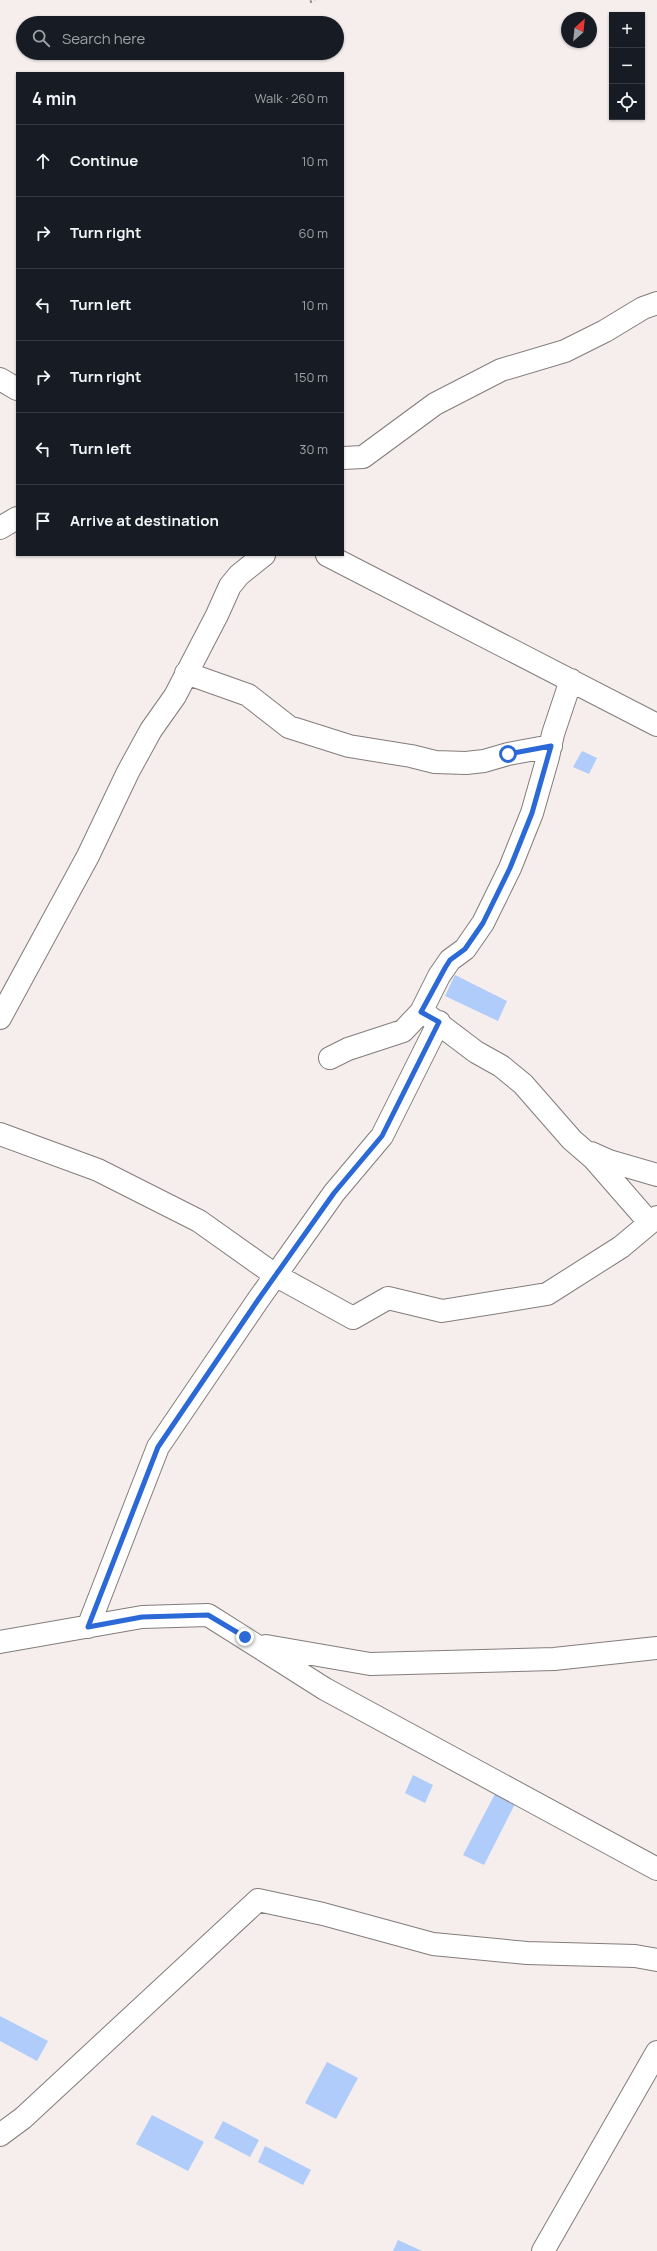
<!DOCTYPE html>
<meta charset="utf-8">
<style>
body{margin:0;font-family:Manrope,sans-serif;background:#242831;color:#f1f3f6}
.controls{position:absolute;right:12px;top:12px;display:grid;overflow:hidden;border-radius:0px;box-shadow:0 1px 3px #0004}
.controls button{width:36px;height:36px;display:grid;place-items:center;padding:0;border:0;border-bottom:1px solid #363941;background:#171b24;color:#f1f3f6;font:20px sans-serif}
.compass{position:absolute;left:561px;top:12px;width:36px;height:36px;border-radius:50%;background:#171b24;box-shadow:0 1px 3px #0004;rotate:27deg}
.stop{position:absolute;width:12px;height:12px;margin:-9px;border:3px solid #2b69d6;border-radius:50%;background:#fff}
.stop.end{background:#2b69d6;border-color:#fff;box-shadow:0 1px 4px #0008}
.list{margin:0;padding:0;list-style:none}
h2{display:flex;justify-content:space-between;align-items:center;height:52px;margin:0;padding:0 16px;font-size:17px}
h2 small{font-size:13px;font-weight:400;color:#9ea1a6}
.list li{display:grid;grid-template-columns:26px 1fr auto;gap:12px;align-items:center;box-sizing:border-box;height:72px;padding:0 16px;border-top:1px solid #363941}
.list b{display:block;font-size:15px;white-space:nowrap}
.list em{font-size:13px;font-style:normal;color:#9ea1a6}
.icon{flex:none;width:22px;height:22px;fill:none;stroke:currentColor;stroke-width:2;stroke-linecap:round;stroke-linejoin:round}
.map{position:relative;flex:none;width:657px;height:2251px;overflow:hidden}
.search{position:absolute;background:#171b24;box-shadow:0 1px 3px #0004;left:16px;top:16px;width:328px;height:44px;display:flex;align-items:center;gap:10px;box-sizing:border-box;padding:0 14px;border-radius:22px;color:#9ea1a6;font-size:15px}
.panel{position:absolute;background:#171b24;box-shadow:0 1px 3px #0004;left:16px;top:72px;width:328px;height:484px;border-radius:0px}
.map>svg:first-child{display:block}
.building{fill:#b0ccfb}
.lines{fill:none;stroke-linecap:round;stroke-linejoin:round}
.street-casing{stroke:#837c7b;stroke-width:24}
.highway-casing{stroke:#837c7b;stroke-width:24}
.path{stroke:#8f8a8a;stroke-width:2.5;stroke-dasharray:2 3;stroke-linecap:butt}
.street{stroke:#fff;stroke-width:22}
.highway{stroke:#fff;stroke-width:22}
.route{stroke:#2b69d6;stroke-width:5}
</style>
<div class="map">
<svg width="657" height="2251" viewBox="0 0 657 2251">
<rect width="100%" height="100%" fill="#f5eeed"/>
<path class="building" d="M582 751 597 758 589 774 573 767Z
M455 975 507 1001 498 1021 445 996Z
M413 1775 433 1785 425 1803 405 1793Z
M497 1790 517 1800 484 1865 463 1855Z
M0 2016 48 2041 37 2061 0 2041Z
M327 2062 358 2078 336 2119 305 2103Z
M152 2115 204 2142 188 2171 136 2144Z
M223 2121 259 2140 250 2157 214 2138Z
M265 2146 311 2170 303 2185 258 2162Z
M398 2240 422 2251H393Z"/>
<g class="lines">
<g class="street-casing">
<path id="street" d="M0 379 17 389
M343 458 363 457 435 404 501 370 565 351 605 331 643 308 657 303
M0 528 17 518
M327 555 657 725
M186 673 248 695 289 727 349 746 411 756 435 762 466 763 484 761 508 754 551 746
M427 1015 476 1052 501 1066 523 1084 572 1140 594 1159 649 1222
M0 1018 88 856 128 772 151 730 175 696 217 615 230 586 239 575 264 555
M330 1058 348 1049 403 1031 421 1012 439 976 450 960 465 949 483 923 510 868 532 813 548 757 553 734 571 680
M0 1134 98 1170 199 1221 275 1275 353 1318 388 1298 442 1311 547 1294 621 1247 657 1217
M591 1153 609 1161 657 1175
M88 1627 158 1447 258 1300 334 1193 382 1136 439 1022
M0 1642 142 1617 208 1615 325 1689 657 1869
M266 1646 370 1664 554 1659 657 1648
M0 2135 23 2118 258 1900 323 1914 433 1944 527 1953 635 1956 657 1960"/>
</g>
<g class="highway-casing">
<path id="highway" d="M543 2251 657 2052"/>
</g>
<path class="path" d="M310 2 315 0"/>
<use href="#street" class="street"/>
<use href="#highway" class="highway"/>
</g>
<g class="lines">
<path class="route" d="M245 1637 208 1615 142 1617 88 1627 158 1447 258 1300 334 1193 382 1136 439 1022 421 1012 445 968 450 960 465 949 483 923 510 868 532 813 551 746 508 754"/>
</g>
</svg>
<div class="controls">
<button>+</button>
<button>−</button>
<button><svg class="icon" aria-label="locate" viewBox="0 0 24 24"><circle cx="12" cy="12" r="6"/><path d="M12 2v4M12 18v4M2 12h4M18 12h4"/></svg></button>
</div>
<svg class="compass" viewBox="-18 -18 36 36"><path d="M0-13l5 13h-10z" fill="#e53935"/><path d="M0 13l5-13h-10z" fill="#9ea1a6"/></svg>
<div class="stop" style="left:508px;top:754px"></div>
<div class="stop end" style="left:245px;top:1637px"></div>
<div class="search"><svg class="icon" aria-label="search" viewBox="0 0 24 24"><circle cx="10" cy="10" r="6"/><path d="M15 15l6 6"/></svg>Search here</div>
<section class="panel">
<h2>4 min<small>Walk · 260 m</small></h2>
<ul class="list">
<li><svg class="icon" aria-label="ahead" viewBox="0 0 24 24"><path d="M12 20V5M6 11l6-6 6 6"/></svg><div><b>Continue</b></div><em>10 m</em></li>
<li><svg class="icon" aria-label="right" viewBox="0 0 24 24"><path d="M7 20v-9h11M14 6l5 5-5 5"/></svg><div><b>Turn right</b></div><em>60 m</em></li>
<li><svg class="icon" aria-label="left" viewBox="0 0 24 24"><path d="M17 20v-9H6M10 6l-5 5 5 5"/></svg><div><b>Turn left</b></div><em>10 m</em></li>
<li><svg class="icon" aria-label="right" viewBox="0 0 24 24"><path d="M7 20v-9h11M14 6l5 5-5 5"/></svg><div><b>Turn right</b></div><em>150 m</em></li>
<li><svg class="icon" aria-label="left" viewBox="0 0 24 24"><path d="M17 20v-9H6M10 6l-5 5 5 5"/></svg><div><b>Turn left</b></div><em>30 m</em></li>
<li><svg class="icon" aria-label="arrive" viewBox="0 0 24 24"><path d="M6 21V4h12l-3 4 3 4H6"/></svg><div><b>Arrive at destination</b></div></li>
</ul>
</section>
</div>
